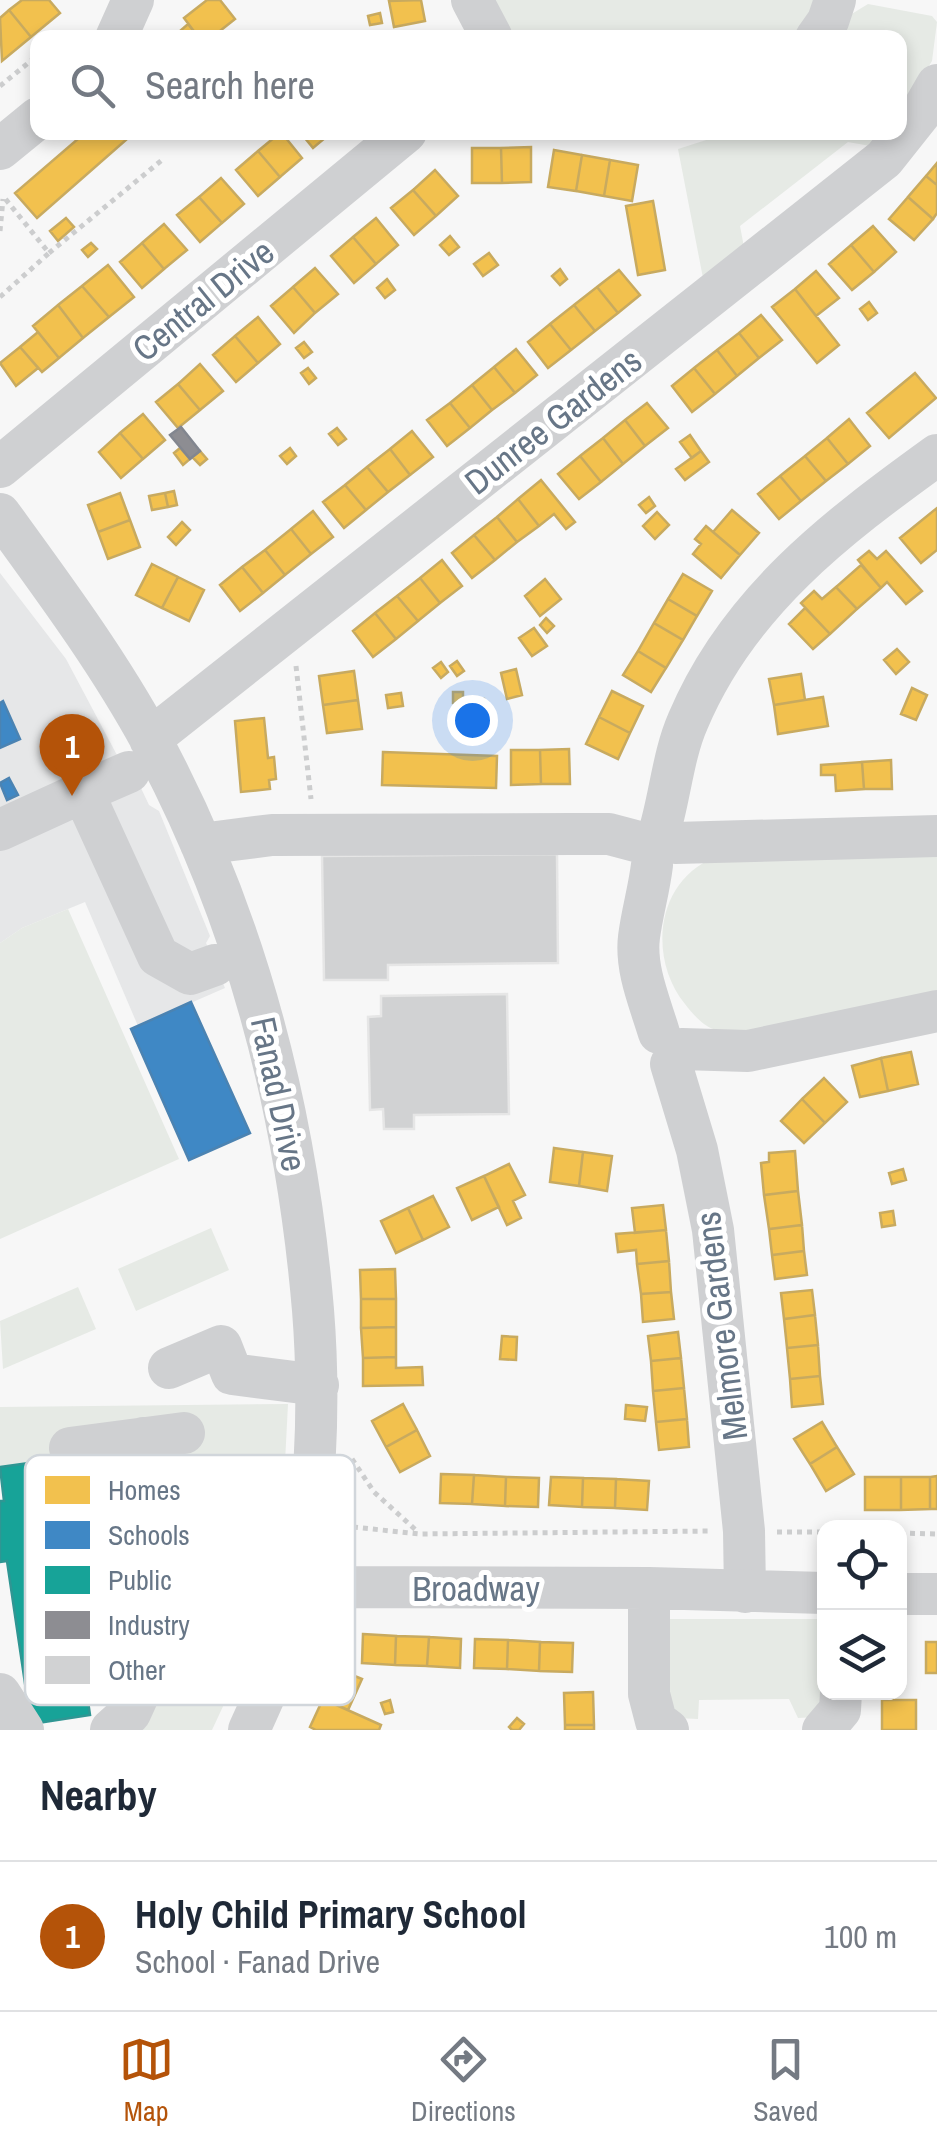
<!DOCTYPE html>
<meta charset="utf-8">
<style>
body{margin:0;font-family:"Archivo Narrow",sans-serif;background:#f2f2f3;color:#1f2937}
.controls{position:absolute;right:30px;bottom:30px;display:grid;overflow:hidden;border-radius:20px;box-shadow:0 5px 15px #0003}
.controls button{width:90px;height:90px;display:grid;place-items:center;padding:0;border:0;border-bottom:2px solid #e0e1e3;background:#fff;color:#1f2937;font:50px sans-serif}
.you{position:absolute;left:472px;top:720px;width:35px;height:35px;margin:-25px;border:8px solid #fff;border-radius:50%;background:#1a73e8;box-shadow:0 0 0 15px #1a73e833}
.badge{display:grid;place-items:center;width:65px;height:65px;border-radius:50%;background:#b45309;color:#fff;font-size:32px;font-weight:700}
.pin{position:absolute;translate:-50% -82px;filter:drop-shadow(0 2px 5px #0008)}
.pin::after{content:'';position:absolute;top:52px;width:35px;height:30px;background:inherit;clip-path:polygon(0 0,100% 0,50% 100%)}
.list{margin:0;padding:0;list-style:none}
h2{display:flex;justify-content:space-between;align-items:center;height:130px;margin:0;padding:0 40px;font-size:42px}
h2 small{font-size:32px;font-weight:400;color:#747a83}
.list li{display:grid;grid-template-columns:65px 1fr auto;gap:30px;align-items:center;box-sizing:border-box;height:150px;padding:0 40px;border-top:2px solid #e0e1e3}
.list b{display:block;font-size:38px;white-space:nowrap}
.list p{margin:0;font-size:32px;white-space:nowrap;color:#747a83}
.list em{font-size:32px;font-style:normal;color:#747a83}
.icon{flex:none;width:55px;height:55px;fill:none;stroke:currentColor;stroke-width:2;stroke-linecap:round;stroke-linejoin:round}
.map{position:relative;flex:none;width:937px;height:1730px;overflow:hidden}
.search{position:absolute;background:#fff;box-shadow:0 5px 15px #0003;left:30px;right:30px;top:30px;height:110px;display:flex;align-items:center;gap:25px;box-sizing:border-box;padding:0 35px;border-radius:20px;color:#747a83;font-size:38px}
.sheet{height:280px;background:#fff}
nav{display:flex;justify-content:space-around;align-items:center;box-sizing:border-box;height:140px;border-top:2px solid #e0e1e3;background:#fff;font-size:28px;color:#747a83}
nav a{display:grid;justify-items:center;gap:5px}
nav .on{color:#b45309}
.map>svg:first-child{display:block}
.built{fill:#e6e7e8}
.green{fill:#e6eae5}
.homes{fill:#f2c14e;stroke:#c8aa5f;stroke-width:2.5}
.schools{fill:#3f88c5;stroke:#4b83b2;stroke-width:2.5}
.public{fill:#17a398;stroke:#2f9693;stroke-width:2.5}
.industry{fill:#8d8d92;stroke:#82868f;stroke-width:2.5}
.building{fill:#d1d2d3;stroke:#e6e6e6;stroke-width:2.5}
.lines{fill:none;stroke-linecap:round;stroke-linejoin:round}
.path{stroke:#cccdce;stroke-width:5;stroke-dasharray:5 5;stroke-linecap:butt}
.minor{stroke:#cfd0d2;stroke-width:42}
.labels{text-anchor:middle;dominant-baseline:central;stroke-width:10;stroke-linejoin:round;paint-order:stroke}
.street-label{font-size:35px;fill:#677687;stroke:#fff}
.key{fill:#fff;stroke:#d1d6db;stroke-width:2.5}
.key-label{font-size:28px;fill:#677687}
</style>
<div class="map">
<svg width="937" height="1730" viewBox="0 0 937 1730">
<rect width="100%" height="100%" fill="#f7f7f7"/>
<path class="built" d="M0 573 66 659 118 757 140 786 149 805 159 811 210 936 206 943 225 988 138 1026 85 902 22 928 0 943Z"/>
<path class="green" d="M489 0H817L795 38 509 37Z
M868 4 932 16 937 22 932 61 900 113V38H836L850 15Z
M728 133H882L870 146 848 142 740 226 744 247 703 278 678 149Z
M937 846V1004C876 1018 771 1053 713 1029 702 1025 692 1013 685 1004 648 959 655 880 716 857 733 851 759 854 777 854 830 851 884 848 937 846Z
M68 909 179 1159 0 1239V943L22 928Z
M211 1228 229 1270 136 1311 118 1269Z
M78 1287 96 1329 3 1369 0 1321Z
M288 1404 280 1560 263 1614 207 1590 138 1540 128 1475 55 1486 50 1460 0 1467V1407Z
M664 1619H824V1692L817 1717 798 1718 789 1699 699 1700 698 1719 677 1718 668 1711Z
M212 1659H230L240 1670 212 1730H142C161 1694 173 1674 212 1659Z"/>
<path class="homes" d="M22 0H49L60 13 31 37 9 10Z
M207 0H220L235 19 211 38H199L184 18Z
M421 0 425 21 394 27 389 1Z
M9 10 31 37 2 61 0 18Z
M380 13 382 23 370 25 368 16Z
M188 24 199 38H172Z
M86 132H135L37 218 15 193Z
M281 132 302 158 280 177 258 151Z
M300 132H332L313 148Z
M531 147V182L502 183 501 148Z
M472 148H501L502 183H472Z
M554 150 582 155 576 191 548 187Z
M258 151 280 177 258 196 236 170Z
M582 155 610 160 604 196 576 191Z
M610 160 638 165 632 201 604 196Z
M937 163V185L926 176Z
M435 170 458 196 436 216 413 190Z
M926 176 937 185V213L933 219 908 197Z
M221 178 244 204 222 223 199 197Z
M413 190 436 216 414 235 391 208Z
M199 197 222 223 200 242 177 215Z
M908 197 933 219 914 240 889 219Z
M653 201 665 270 638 275 626 206Z
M66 218 74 227 58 241 50 231Z
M376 218 398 245 376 264 353 237Z
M164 224 187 250 164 269 142 243Z
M873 226 896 252 874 272 851 245Z
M450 236 459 247 449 255 440 245Z
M353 237 376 264 354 283 331 256Z
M91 243 97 249 88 257 82 250Z
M142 243 164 269 142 288 120 262Z
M851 245 874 272 852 290 829 264Z
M489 253 498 265 483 276 474 264Z
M108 265 134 297 109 317 82 286Z
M315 268 338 294 315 313 293 287Z
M560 269 567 279 560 285 552 276Z
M619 270 640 295 618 313 597 287Z
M816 271 839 298 816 316 795 289Z
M387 279 395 290 385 298 377 288Z
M82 286 109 317 83 338 58 305Z
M293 287 315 313 294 333 271 306Z
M597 287 618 313 595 331 574 305Z
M795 289 839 345 817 363 772 307Z
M869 302 877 313 868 320 860 309Z
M58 305 83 338 59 358 33 326Z
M574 305 595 331 571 350 550 324Z
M761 315 782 340 759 358 739 333Z
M258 317 280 344 258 363 235 336Z
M550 324 571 350 548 368 528 342Z
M38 332 59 358 42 372 20 347Z
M739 333 759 358 737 376 717 350Z
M235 336 258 363 236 382 213 355Z
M304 342 312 352 304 358 296 348Z
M20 347 38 368 16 386 0 363Z
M516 349 537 375 515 393 494 367Z
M717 350 737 376 715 394 694 368Z
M200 364 223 391 200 410 178 384Z
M494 367 515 393 492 410 472 385Z
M308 368 316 378 309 384 301 373Z
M694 368 715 394 692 412 672 386Z
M915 373 936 398 889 438 867 413Z
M178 384 200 410 178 428 156 402Z
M472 385 492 410 470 428 450 403Z
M450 403 470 428 447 446 427 420Z
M647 403 668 428 645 446 625 420Z
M143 414 165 440 143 459 120 433Z
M849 419 870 446 848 464 827 438Z
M625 420 645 446 623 464 603 438Z
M337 428 346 439 338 445 329 434Z
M412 431 433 457 410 475 390 449Z
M120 433 143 459 121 478 99 452Z
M690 435 701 451 692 458 680 442Z
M603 438 623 464 601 482 580 456Z
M827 438 848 464 826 481 805 456Z
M180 448 190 459 183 465 174 453Z
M290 448 296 456 287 464 280 456Z
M390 449 410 475 388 492 367 467Z
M200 451 207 459 200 465 192 457Z
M701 451 709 462 685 480 676 469Z
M580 456 601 482 579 499 558 474Z
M805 456 826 481 801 501 780 476Z
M367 467 388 492 366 510 345 485Z
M780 476 801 501 779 519 758 494Z
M541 480 575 522 566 529 554 514 539 526 518 499Z
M345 485 366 510 344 528 323 502Z
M174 491 177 505 168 507 165 493Z
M120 493 130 520 98 532 88 505Z
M165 493 168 507 152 510 149 496Z
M649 497 655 506 646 513 639 505Z
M518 499 539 526 517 542 497 517Z
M937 508V550L921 563 900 538Z
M732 510 759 533 740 555 713 532Z
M313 511 333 537 311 554 291 529Z
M657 512 669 525 655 539 643 526Z
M497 517 517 542 495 560 474 535Z
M130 520 140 547 108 559 98 532Z
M182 522 190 530 176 545 168 537Z
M706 526 740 555 721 578 693 554 701 544 695 539Z
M291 529 311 554 285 575 265 550Z
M474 535 495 560 472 578 452 553Z
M265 550 285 575 263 593 242 567Z
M869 551 877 559 886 551 922 591 906 604 887 582 881 588 858 560Z
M442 560 462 586 440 603 420 578Z
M152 564 178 577 162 608 136 595Z
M861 565 881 588 857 609 836 587Z
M242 567 263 593 240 611 220 585Z
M683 574 712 591 697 616 668 599Z
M178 577 204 590 189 621 162 608Z
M420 578 440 603 418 621 397 596Z
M545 579 561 599 540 616 525 596Z
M836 587 857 609 830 634 801 603 814 591 822 599Z
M397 596 418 621 396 639 375 613Z
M668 599 697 616 683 640 654 623Z
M805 608 830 634 813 649 789 624Z
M375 613 396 639 373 657 353 631Z
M546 618 554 626 547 633 540 625Z
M654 623 683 640 666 668 638 651Z
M534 628 547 646 532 656 519 638Z
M897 649 909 662 896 674 884 660Z
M638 651 666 668 651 692 623 675Z
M457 661 464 671 457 676 450 666Z
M441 662 448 672 441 678 433 668Z
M516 669 522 695 507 699 501 673Z
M354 671 358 700 323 705 319 676Z
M801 674 805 700 774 705 769 679Z
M912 688 927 695 916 720 901 714Z
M612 691 643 706 630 733 599 717Z
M453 692H463V703H453Z
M401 693 403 706 388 708 386 695Z
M823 697 828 726 778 734 774 705Z
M472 699H484L485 712 472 711Z
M358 700 362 729 327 733 323 705Z
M599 717 630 733 618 759 586 744Z
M264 718 268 758 274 757 276 779 269 780 270 789 241 792 235 721Z
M569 749 570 784H541L540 750Z
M511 750H540L541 784 511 785Z
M383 752 497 756 496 788 382 785Z
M891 760 892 789H864L862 762Z
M862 762 864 789 836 791 835 775H821V765Z
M911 1052 918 1084 888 1091 881 1058Z
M881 1058 888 1091 860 1097 852 1066Z
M824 1078 847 1102 825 1123 802 1099Z
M802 1099 825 1123 804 1143 781 1121Z
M554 1148 583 1152 579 1186 550 1182Z
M795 1151 798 1191 764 1195 761 1163 769 1162V1153Z
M583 1152 612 1156 607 1191 579 1186Z
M509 1164 525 1195 513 1201 521 1218 507 1225 484 1176Z
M903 1169 906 1180 892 1184 889 1173Z
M484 1176 499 1207 472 1220 457 1188Z
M798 1191 802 1225 769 1229 764 1195Z
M433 1196 449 1227 423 1240 408 1208Z
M663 1205 666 1230 635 1233 632 1208Z
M408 1208 423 1240 396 1253 381 1221Z
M893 1211 895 1225 882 1227 880 1213Z
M802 1225 804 1251 772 1255 769 1229Z
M666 1230 669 1261 637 1264 636 1250 618 1252 616 1234Z
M804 1251 807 1275 775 1279 772 1255Z
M669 1261 671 1292 641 1294 637 1264Z
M395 1269 396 1299H361L360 1270Z
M812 1290 815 1315 784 1319 781 1293Z
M671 1292 674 1319 643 1322 641 1294Z
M361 1299H396V1327L361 1328Z
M815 1315 818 1345 787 1348 784 1319Z
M396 1327V1357L363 1358 361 1328Z
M678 1332 681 1358 651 1361 648 1336Z
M502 1336 517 1337 516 1360 500 1359Z
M818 1345 820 1376 790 1379 787 1348Z
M396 1357V1368L422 1367 423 1385 363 1386V1358Z
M681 1358 684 1388 653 1391 651 1361Z
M820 1376 823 1404 792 1407 790 1379Z
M684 1388 687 1419 656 1422 653 1391Z
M403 1404 417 1430 386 1447 372 1421Z
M626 1405 647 1407 645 1421 625 1419Z
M687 1419 689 1447 659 1450 656 1422Z
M822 1422 837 1447 810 1464 794 1439Z
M417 1430 430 1456 400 1472 386 1447Z
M837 1447 854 1474 826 1491 810 1464Z
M441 1474 474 1475 472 1504 440 1503Z
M474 1475 506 1477 505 1506 472 1504Z
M937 1476V1509H930V1477Z
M506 1477 539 1478 538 1507 505 1506Z
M551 1477 583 1478 582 1507 549 1505Z
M865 1477H901V1510H865Z
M901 1477H930V1509L901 1510Z
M583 1478 616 1479 615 1508 582 1507Z
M616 1479 649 1481 647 1510 615 1508Z
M363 1634 396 1636 395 1665 362 1663Z
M396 1636 429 1637 427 1666 395 1665Z
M429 1637 461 1639 460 1668 427 1666Z
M475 1639 508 1640 507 1669 474 1668Z
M508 1640 540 1642 539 1671 507 1669Z
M540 1642 573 1643 572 1672 539 1671Z
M926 1642H937V1673H926Z
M335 1668 362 1679 348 1710 323 1699Z
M593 1692 594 1725H565L564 1693Z
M323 1699 381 1725 379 1730H316L310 1727Z
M390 1700 393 1712 385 1714 381 1703Z
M882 1700H916V1730H882Z
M517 1718 524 1724 519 1730H512L509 1727Z
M565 1725H594V1730H565Z"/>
<path class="schools" d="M3 701 20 739 0 748V703Z
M9 778 18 795 7 800 0 783Z
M191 1002 250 1133 189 1160 131 1029Z"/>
<path class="public" d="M51 1460 55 1486 128 1475 138 1540 66 1550 90 1715 31 1724 7 1561 0 1562V1501H4L0 1467Z"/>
<path class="industry" d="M181 427 200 451 190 459 170 435Z"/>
<path class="building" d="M557 854 558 963 388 965V980H324L322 856Z
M507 994 509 1114 414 1115V1129H384L383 1109 370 1110 368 1017 381 1016V996Z"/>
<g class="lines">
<path class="path" d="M0 86 38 55
M0 231 3 199
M49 253 162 160
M0 297 49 253 3 196
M296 666 311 799
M352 1459 374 1492 418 1532
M189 1469 195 1517
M343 1526 420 1534 711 1531
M777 1532H824
M900 1533 937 1534"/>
<path class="minor" d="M472 0 492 38
M116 38 133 0
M816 38 828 21 835 0
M0 149 38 118
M0 467 406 132
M0 514C53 587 108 661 151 740 247 918 296 1109 313 1310 319 1384 317 1455 309 1529 307 1549 306 1569 302 1589 291 1638 270 1684 249 1730
M150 739 884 159 922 111 937 85
M129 772 83 792 158 956 190 974 215 965
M0 830 83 792
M659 833C670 797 673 755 688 721 738 602 836 528 937 455
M675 843 937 836
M201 844 272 835 573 834H609L643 843
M652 865C649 890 642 913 639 937 635 969 650 1003 659 1033
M682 1049 748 1051 937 1011
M671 1064 697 1150 713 1230 744 1531 745 1592
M169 1368 221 1346 232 1374 318 1385
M143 1438 160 1555 144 1587 195 1628 284 1651
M70 1448 184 1433
M303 1587 649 1588 824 1593
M649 1588V1694L656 1721 668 1730
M900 1594H937
M0 1694 23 1730
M111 1730 130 1713 151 1667 195 1628
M823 1730 840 1710 841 1692"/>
</g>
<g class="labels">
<g class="street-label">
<text transform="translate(203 300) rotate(-39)">Central Drive</text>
<text transform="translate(553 421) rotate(-38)">Dunree Gardens</text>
<text transform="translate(279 1094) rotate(78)">Fanad Drive</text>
<text transform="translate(721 1326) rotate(-97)">Melmore Gardens</text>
<text x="476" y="1588">Broadway</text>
</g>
</g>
<rect x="25" y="1455" width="330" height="250" rx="15" class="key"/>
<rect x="45" y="1476" width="45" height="28" fill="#f2c14e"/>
<rect x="45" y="1521" width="45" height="28" fill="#3f88c5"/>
<rect x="45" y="1566" width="45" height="28" fill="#17a398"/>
<rect x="45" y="1611" width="45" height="28" fill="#8d8d92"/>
<rect x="45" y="1656" width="45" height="28" fill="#d1d2d3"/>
<g class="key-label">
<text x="108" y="1500">Homes</text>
<text x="108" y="1545">Schools</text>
<text x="108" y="1590">Public</text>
<text x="108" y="1635">Industry</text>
<text x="108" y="1680">Other</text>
</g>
</svg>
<div class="controls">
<button><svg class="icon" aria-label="locate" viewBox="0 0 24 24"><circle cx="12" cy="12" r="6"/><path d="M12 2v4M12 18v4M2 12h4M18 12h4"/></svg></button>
<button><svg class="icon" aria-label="layers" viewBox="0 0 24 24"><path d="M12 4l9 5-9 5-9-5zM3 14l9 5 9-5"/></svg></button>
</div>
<div class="you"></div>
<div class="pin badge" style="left:72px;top:796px">1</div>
<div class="search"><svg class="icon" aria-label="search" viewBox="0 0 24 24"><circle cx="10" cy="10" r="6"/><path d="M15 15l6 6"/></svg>Search here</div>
</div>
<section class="sheet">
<h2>Nearby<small></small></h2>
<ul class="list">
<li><span class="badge">1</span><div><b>Holy Child Primary School</b><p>School · Fanad Drive</p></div><em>100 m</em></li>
</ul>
</section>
<nav>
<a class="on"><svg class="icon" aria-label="map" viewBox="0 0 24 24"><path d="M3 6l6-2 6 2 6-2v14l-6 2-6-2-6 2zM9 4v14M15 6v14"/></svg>Map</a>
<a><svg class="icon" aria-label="directions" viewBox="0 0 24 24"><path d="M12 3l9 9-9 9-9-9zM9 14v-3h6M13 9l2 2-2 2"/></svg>Directions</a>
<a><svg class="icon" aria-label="saved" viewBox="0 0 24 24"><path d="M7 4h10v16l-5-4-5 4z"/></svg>Saved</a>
</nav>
